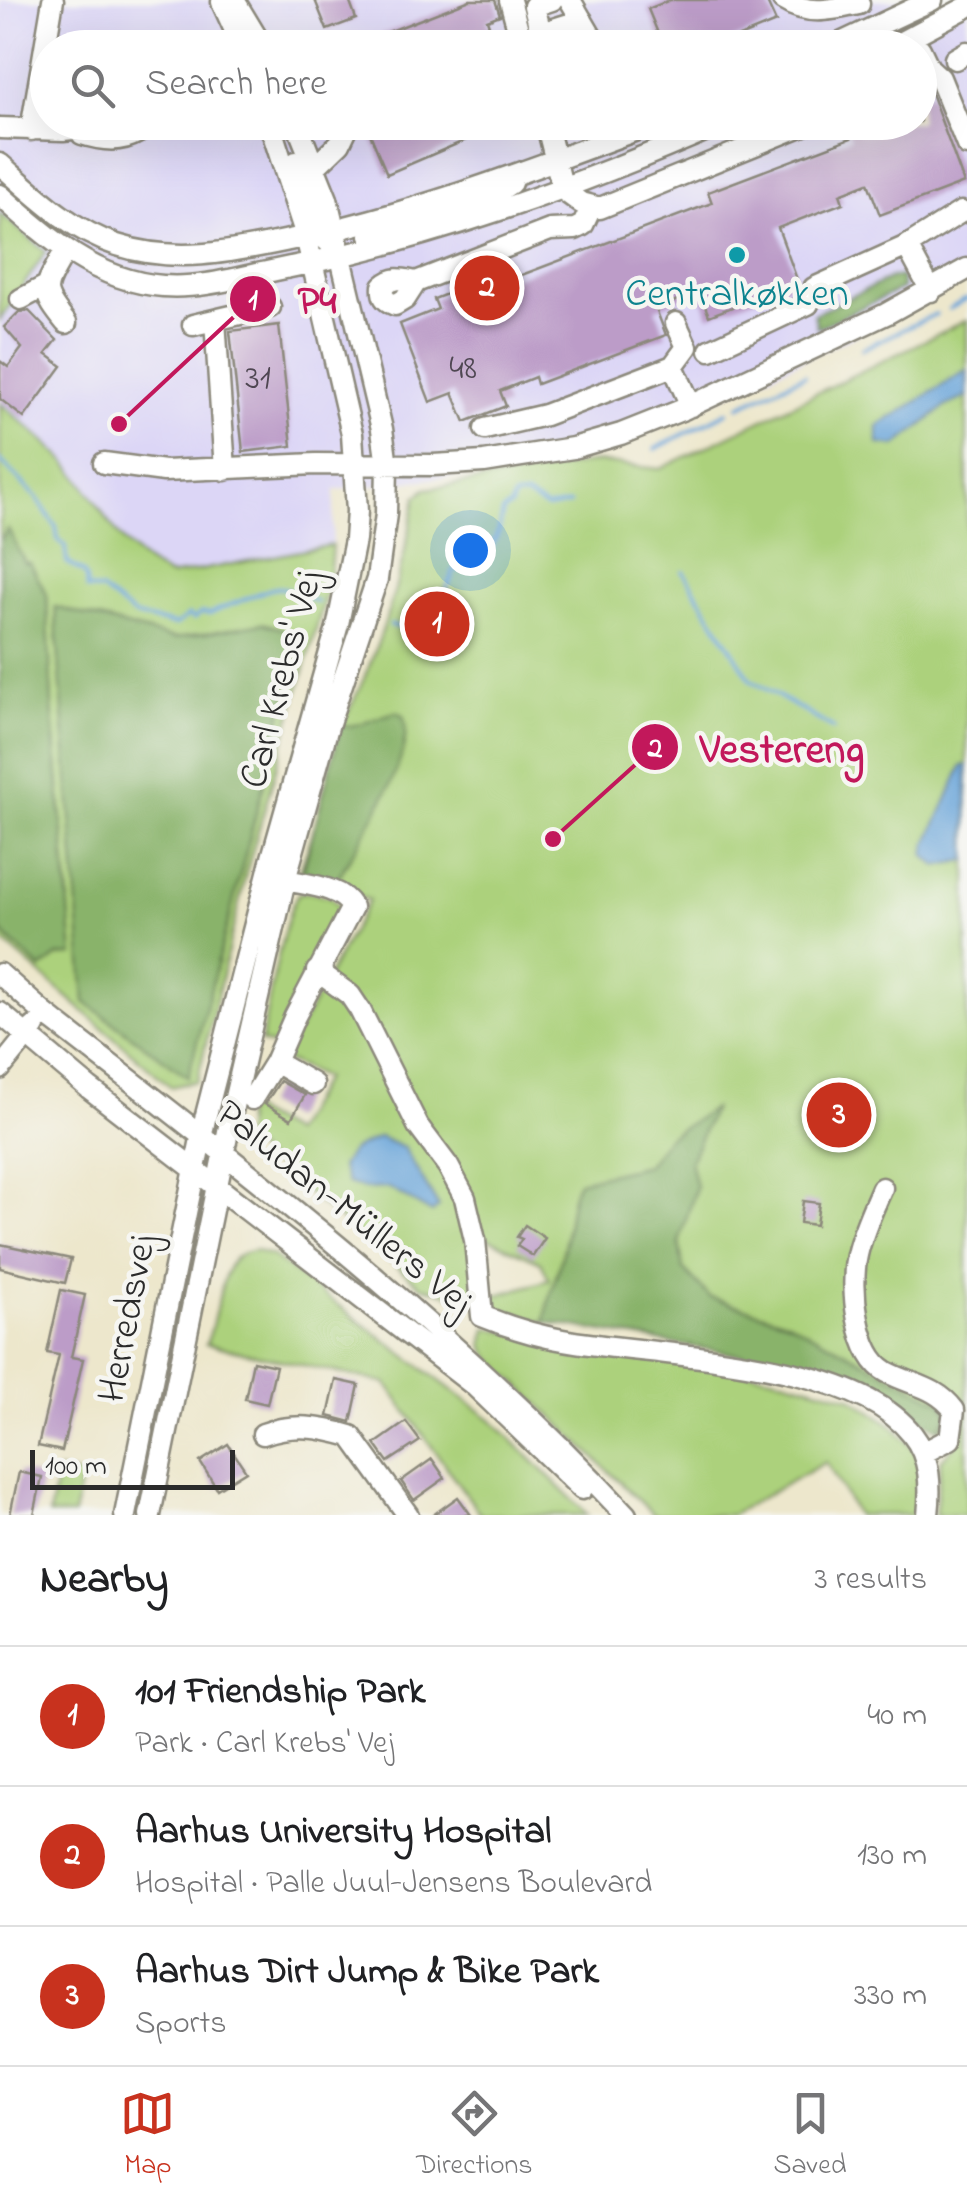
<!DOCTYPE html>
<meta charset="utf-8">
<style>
body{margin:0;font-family:"Indie Flower",sans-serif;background:#f2f2f2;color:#202124}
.scale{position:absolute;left:30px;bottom:25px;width:205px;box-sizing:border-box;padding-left:10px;border:5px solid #2b2b2b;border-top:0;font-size:28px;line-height:35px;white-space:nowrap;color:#2b2b2b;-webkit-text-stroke:8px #f6f6f2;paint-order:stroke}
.you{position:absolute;left:470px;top:550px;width:35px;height:35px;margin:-25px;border:8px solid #fff;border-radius:50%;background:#1a73e8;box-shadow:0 0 0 15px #1a73e833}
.badge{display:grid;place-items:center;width:65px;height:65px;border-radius:50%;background:#c8321e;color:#fff;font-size:32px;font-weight:700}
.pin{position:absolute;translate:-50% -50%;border:5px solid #fff;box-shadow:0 2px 10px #0006}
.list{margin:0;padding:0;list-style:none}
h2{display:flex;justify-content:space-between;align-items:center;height:130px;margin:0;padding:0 40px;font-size:42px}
h2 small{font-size:32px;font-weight:400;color:#757577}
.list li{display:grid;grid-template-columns:65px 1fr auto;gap:30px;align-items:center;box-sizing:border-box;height:140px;padding:0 40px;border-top:2px solid #e0e0e0}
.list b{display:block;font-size:38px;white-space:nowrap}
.list p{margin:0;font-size:32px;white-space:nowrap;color:#757577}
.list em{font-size:32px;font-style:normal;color:#757577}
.icon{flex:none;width:55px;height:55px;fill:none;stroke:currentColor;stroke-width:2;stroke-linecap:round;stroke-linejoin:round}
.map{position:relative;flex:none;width:967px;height:1515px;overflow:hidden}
.search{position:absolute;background:#fff;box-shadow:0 10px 40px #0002;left:30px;right:30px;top:30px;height:110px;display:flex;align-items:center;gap:25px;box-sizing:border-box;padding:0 35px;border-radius:55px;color:#757577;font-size:38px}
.sheet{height:550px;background:#fff}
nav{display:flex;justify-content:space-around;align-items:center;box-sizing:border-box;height:140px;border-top:2px solid #e0e0e0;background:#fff;font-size:28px;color:#757577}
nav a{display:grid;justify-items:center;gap:5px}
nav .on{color:#c8321e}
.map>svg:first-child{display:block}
.built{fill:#dcd6f6;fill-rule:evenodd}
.green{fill:#acd17b;stroke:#6c7e53;stroke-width:2.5;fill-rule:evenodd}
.forest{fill:#89b36b;stroke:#5a6f4b;stroke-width:2.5}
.water{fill:#69a4d9;stroke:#4a6882;stroke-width:2.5}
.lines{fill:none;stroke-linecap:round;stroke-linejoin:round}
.stream{stroke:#69a4d9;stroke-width:4}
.building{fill:#bc9cc8}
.minor-casing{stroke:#8c897c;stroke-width:25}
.minor{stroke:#fff;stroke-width:20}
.culture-dot{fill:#0f9aa8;stroke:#f6f6f2;stroke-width:4}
.labels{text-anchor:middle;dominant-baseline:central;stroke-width:9;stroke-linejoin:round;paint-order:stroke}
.number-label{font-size:35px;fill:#4f4752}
.culture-label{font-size:40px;fill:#0d838f;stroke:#f6f6f2}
.street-label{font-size:40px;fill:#2b2b2b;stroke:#f6f6f2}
.leader{fill:none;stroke:#c2185b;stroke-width:4}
.callout-dot{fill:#c2185b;stroke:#f6f6f2;stroke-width:4}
.mark-label{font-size:30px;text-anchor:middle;font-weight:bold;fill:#fff}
.callout-label{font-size:42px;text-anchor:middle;font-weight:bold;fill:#c2185b;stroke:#f6f6f2;stroke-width:9;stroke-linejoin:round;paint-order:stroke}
</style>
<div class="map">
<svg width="967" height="1515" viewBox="0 0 967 1515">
<rect width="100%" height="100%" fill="#f6f6f2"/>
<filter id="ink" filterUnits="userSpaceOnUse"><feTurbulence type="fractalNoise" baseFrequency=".01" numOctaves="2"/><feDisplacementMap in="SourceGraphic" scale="20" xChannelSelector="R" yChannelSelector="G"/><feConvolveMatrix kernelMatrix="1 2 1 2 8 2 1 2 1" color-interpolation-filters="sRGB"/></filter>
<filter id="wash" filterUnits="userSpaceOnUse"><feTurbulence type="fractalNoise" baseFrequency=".0048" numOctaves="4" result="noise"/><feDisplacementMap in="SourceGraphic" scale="40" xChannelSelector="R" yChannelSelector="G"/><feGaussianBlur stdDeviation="2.25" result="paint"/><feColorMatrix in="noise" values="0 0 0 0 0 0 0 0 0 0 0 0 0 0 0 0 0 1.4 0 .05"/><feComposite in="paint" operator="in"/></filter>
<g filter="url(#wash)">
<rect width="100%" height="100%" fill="#ede7cc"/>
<path class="built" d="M0 0H967V278L936 298 613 448 546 466 335 490 332 545 171 576 146 564 126 547 66 463 0 403V320L46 253 0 213ZM48 48H920V122H48Z"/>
<path class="green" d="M0 213 46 252 0 320Z
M967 320V1515H935L941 1461 961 1437 938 1429 949 1415 789 1322 710 1297 683 1269 679 1242 696 1187 668 1137 647 1165 578 1182C567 1203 569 1229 563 1252 557 1276 548 1297 545 1322L421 1286 244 1141 245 1107 292 1133 324 1078 283 1059 369 900 298 877 347 729 341 725C378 660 403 571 416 497L426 489 596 462 660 469ZM480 1235 541 1262 549 1280 497 1295 475 1286Z
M0 403C22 422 45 440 65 461 105 505 112 548 170 576L332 545 329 584 246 873 197 1081 171 1087 0 939V931L41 969 58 956 69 900 52 705 47 595 25 564 7 530 0 541ZM56 608 174 639 298 633 293 671 188 1075Z
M310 892 331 897 342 910 276 1047 261 1042C266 1016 285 907 299 893Z
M196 1214 151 1476 142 1515H132Z
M254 1250 272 1256 492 1420 588 1515H481L386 1383 206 1344C215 1324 222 1271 233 1260 238 1254 247 1252 254 1250Z
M487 1328 772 1376 850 1397 892 1425 919 1455 922 1515H857L826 1462 730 1515H654L489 1356 483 1345Z
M58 1471 82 1476 74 1515H49Z"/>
<path class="forest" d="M902 276V289L817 328 814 314 891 278Z
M8 529 25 563H30L47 595 52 705 73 955 58 956 41 969 0 931V541Z
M55 607 174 639 262 623 298 633 293 671 188 1077 85 1002Z
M396 712 403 715C419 755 357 843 337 880L303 871 341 725C354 729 380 716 396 712Z
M713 1109 690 1161 696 1187 679 1242 683 1269 710 1297 789 1322 943 1403 949 1415 938 1429 820 1368 545 1322C548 1297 557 1276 563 1252 569 1229 567 1203 578 1181L647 1165 668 1137Z"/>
<path class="water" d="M967 370V397L946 406 896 446 878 444V426Z
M967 765V860L937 866 925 855 927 844 962 766Z
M379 1137 404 1148 439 1207 432 1213 389 1188 365 1189 347 1183 341 1166 352 1150Z"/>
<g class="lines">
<path class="stream" d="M949 309 967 299
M862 349 936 314
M739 406 805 375
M655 449 727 412
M0 460 37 498 56 527 58 540 65 546 67 562C80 573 86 567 87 589L101 590 135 616 176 625 189 615 194 619 201 613 210 614C223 607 235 603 248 598 283 582 281 586 317 602
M683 571 751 680 834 729
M391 625 402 628 434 622 454 570 466 569 470 560 480 564 485 562 499 530 503 511 511 506 514 497 526 496 547 508 570 504"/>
</g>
<g id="blocks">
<path class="building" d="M315 0H349L356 19 327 30Z
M470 0H495L500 15 487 20 497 48H347Z
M670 0H766L776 22 712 48H664L648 9Z
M931 93 964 183 880 215 868 183 840 194 843 203 778 228 798 282 709 316 699 291 656 309 666 335 537 384 535 377 500 391 506 406 465 422 453 393 430 402 400 324 438 309 434 299 500 273 503 282 712 203 708 192 851 138 846 125 854 122H920V98Z
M365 122H506V123L387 174Z
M29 311 57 340 46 354 62 366 24 418 0 399V361L8 367 22 348 4 327 19 312Z
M279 325 292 446 243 452 230 331Z
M280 1081 305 1095 291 1119 265 1104Z
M803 1201 819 1203 816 1225 800 1223Z
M525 1225 545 1238 533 1256 517 1246 522 1239 517 1237Z
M0 1244 71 1259 65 1283 0 1268Z
M61 1290 85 1295 71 1357 83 1359 62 1451 38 1446 59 1355 47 1353Z
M253 1361 276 1366 267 1404 245 1399Z
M336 1380 359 1385 351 1422 328 1416Z
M406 1422 420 1441 388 1462 375 1444Z
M228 1444 246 1471 217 1489 200 1462Z
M432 1459 445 1478 414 1500 401 1481Z
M19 1472 42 1477 34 1515H10Z
M458 1497 471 1515H433Z"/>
</g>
</g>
<g filter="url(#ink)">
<use href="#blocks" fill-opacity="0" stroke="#8c897c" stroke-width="2.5"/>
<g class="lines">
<g class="minor-casing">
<path id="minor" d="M234 0 263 48
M510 0 523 48
M552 0 534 6 541 33 582 20
M570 0 598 48
M783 0C808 16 831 10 859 4
M222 2 243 48
M296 48H313
M830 48 932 0
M890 48 967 7
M920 49 929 68 940 78 967 145
M955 59 967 52
M546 122 563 190 581 203 600 208 811 122
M0 128 63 130 139 122
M31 130 53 0
M124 131 172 122
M82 134C100 140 120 143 137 133
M296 162 321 233 327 241
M0 164C35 195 72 231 117 245 176 264 231 252 289 240 416 214 537 167 658 122
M314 168 340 143 350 122
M0 195C47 238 96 281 163 286 201 289 240 277 276 270 433 239 579 186 725 122
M370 235C419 222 469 212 511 183
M907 246 931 291
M65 251C44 290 38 288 66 323
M416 282 405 299 395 305C385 301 382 297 383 286 394 276 402 279 416 282L550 230 575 229 583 225 591 208
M21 299 46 286
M215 320 225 470
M676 323 687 347 673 366 691 406
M193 325 270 307
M710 350 808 304 814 288 907 246 961 212
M485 429 545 415 673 366
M104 463 164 471 316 464 433 465 484 462 573 448 621 434 684 409 886 314 967 269
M317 971 350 995 360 1010 418 1126 448 1166 465 1198 475 1240 482 1316C509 1327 534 1335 563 1340 656 1357 852 1357 912 1434 931 1458 931 1487 928 1515
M0 974 45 1014C248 1171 451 1327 626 1515
M0 1013 89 1088 474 1385 582 1489
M275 1062 313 1084
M0 1069 34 1027
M252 1099 275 1062 295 1016 352 907C340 886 307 885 285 880
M882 1188C873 1209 862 1232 857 1255 850 1286 856 1355 887 1372 911 1385 936 1386 954 1410L950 1439 923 1453
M263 1434C294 1423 320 1427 351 1436L408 1515
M125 1515 205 1119 270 865 338 624 355 540 357 511 352 434 306 236 269 122
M150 1515 234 1102 285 880 329 723 377 579 386 514 387 465 382 429 327 199 296 122"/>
</g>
<use href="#minor" class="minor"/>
</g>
</g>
<circle class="culture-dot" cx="737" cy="255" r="10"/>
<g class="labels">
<g class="number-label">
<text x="463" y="369">48</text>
<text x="258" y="379">31</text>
</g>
<g class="culture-label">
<text x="737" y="295">Centralkøkken</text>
</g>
<g class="street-label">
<text transform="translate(283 680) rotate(-75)">Carl Krebs' Vej</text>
<text transform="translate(343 1209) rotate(39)">Paludan-Müllers Vej</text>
<text transform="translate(129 1319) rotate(-79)">Herredsvej</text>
</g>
</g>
<path class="leader" d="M119 424L253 299M553 839L655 747"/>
<g class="callout-dot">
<circle cx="119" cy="424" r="10"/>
<circle cx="553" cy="839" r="10"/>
<circle cx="253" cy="299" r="25"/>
<circle cx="655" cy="747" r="25"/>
</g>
<g class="mark-label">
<text x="253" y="309">1</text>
<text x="655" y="757">2</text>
</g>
<g class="callout-label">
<text x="317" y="313">P4</text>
<text x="782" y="762">Vestereng</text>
</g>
</svg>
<div class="scale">100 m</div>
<div class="you"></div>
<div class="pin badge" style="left:437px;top:624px">1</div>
<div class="pin badge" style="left:487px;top:288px">2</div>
<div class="pin badge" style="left:839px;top:1115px">3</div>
<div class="search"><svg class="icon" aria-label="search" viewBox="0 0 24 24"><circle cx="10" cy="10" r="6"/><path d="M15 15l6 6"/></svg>Search here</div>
</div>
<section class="sheet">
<h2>Nearby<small>3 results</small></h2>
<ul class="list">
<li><span class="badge">1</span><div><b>101 Friendship Park</b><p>Park · Carl Krebs' Vej</p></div><em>40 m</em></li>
<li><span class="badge">2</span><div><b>Aarhus University Hospital</b><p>Hospital · Palle Juul-Jensens Boulevard</p></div><em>130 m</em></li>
<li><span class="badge">3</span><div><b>Aarhus Dirt Jump &amp; Bike Park</b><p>Sports</p></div><em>330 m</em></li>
</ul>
</section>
<nav>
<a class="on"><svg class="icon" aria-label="map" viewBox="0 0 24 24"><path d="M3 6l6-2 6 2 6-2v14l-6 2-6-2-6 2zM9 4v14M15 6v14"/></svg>Map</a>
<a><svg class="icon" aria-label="directions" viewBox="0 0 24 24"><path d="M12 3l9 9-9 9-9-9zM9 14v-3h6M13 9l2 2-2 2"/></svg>Directions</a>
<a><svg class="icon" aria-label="saved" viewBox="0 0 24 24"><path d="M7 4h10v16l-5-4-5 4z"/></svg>Saved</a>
</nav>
